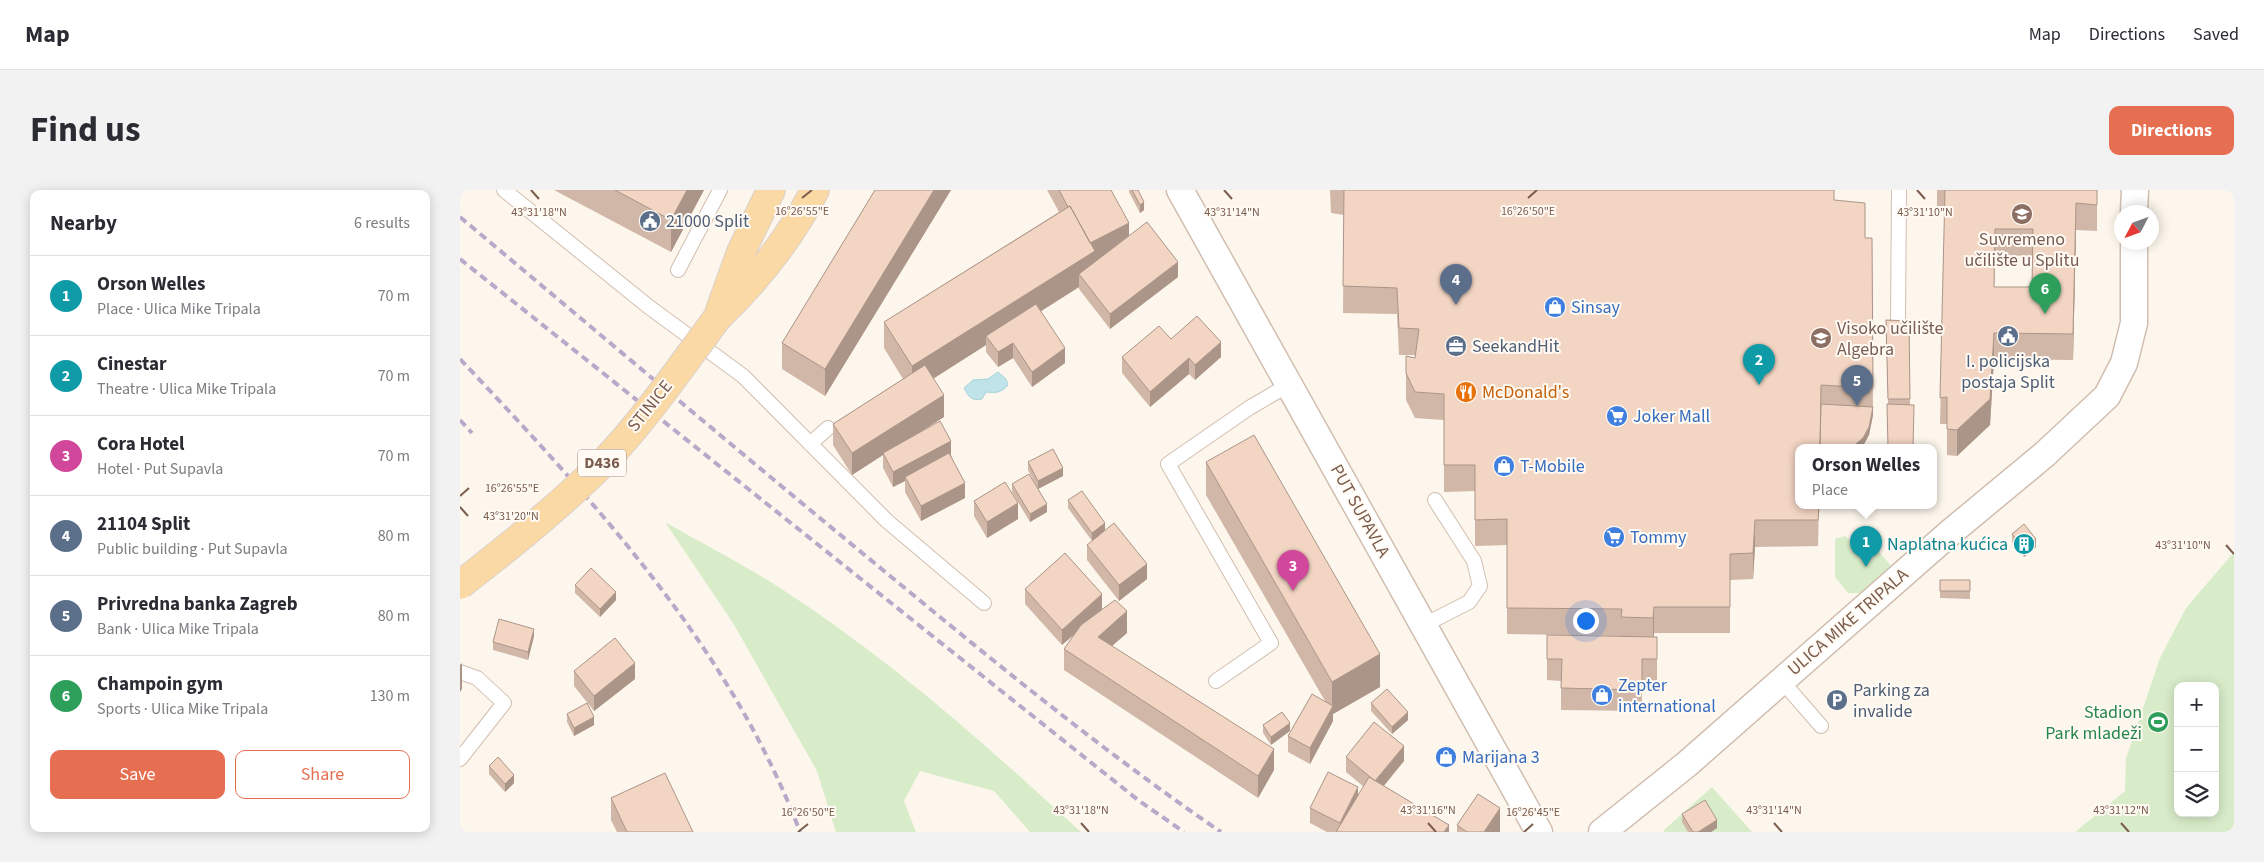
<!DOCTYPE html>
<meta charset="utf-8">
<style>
body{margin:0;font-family:"Source Sans 3",sans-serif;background:#f2f2f3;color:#2b2b33}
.controls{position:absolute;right:15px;bottom:15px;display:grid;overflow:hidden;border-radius:10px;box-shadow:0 2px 12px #0003}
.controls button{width:45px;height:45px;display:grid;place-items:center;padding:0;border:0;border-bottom:1px solid #e1e1e2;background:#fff;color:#2b2b33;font:25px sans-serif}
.compass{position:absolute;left:1654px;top:15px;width:45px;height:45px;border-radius:50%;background:#fff;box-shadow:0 2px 12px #0003;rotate:229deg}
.you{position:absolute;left:1125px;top:430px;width:18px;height:18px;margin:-12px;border:4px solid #fff;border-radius:50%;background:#1a73e8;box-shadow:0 0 0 8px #1a73e833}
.badge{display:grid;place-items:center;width:32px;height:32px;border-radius:50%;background:#e76f51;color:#fff;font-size:16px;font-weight:700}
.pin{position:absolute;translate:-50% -41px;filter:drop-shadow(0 1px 2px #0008)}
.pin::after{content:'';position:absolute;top:26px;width:18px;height:15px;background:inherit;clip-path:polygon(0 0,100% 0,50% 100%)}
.popup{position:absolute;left:1335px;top:254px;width:142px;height:65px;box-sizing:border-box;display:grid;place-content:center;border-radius:10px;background:#fff;filter:drop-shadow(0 1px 4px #0005);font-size:16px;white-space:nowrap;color:#7c7c81}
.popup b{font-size:19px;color:#2b2b33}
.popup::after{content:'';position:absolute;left:50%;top:100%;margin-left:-10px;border:10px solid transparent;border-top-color:#fff}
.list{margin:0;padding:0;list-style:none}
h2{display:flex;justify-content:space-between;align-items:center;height:65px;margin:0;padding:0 20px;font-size:21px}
h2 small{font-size:16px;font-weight:400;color:#7c7c81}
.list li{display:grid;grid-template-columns:32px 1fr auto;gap:15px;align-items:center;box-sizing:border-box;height:80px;padding:0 20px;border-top:1px solid #e1e1e2}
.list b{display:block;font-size:19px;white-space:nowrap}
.list p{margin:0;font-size:16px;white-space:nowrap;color:#7c7c81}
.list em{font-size:16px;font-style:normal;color:#7c7c81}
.actions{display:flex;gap:10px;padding:15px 20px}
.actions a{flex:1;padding:11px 0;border:1px solid #e76f51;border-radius:10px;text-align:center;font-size:18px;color:#e76f51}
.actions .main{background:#e76f51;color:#fff}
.icon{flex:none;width:28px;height:28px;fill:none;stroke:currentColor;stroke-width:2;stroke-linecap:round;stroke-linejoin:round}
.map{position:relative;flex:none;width:1774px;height:642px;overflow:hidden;border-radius:10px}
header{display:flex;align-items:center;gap:30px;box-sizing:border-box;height:70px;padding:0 25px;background:#fff;border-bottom:1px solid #e1e1e2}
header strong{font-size:24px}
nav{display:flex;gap:28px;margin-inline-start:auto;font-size:18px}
.intro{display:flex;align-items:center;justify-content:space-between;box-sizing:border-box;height:120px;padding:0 30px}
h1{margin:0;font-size:35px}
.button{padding:12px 22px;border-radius:10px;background:#e76f51;color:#fff;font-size:18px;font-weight:700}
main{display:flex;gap:30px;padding:0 30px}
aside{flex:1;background:#fff;border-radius:10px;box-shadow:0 2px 12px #0003}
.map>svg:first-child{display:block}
.green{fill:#d8ecc9;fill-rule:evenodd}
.water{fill:#bfe3e8;stroke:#a5d3da}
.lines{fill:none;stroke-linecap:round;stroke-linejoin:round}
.service-casing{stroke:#d1beb0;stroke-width:16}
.minor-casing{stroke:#d1beb0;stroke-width:29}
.primary-casing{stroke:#dad1cd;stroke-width:30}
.service{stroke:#fff;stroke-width:14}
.minor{stroke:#fff;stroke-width:26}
.primary{stroke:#fbd9a5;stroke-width:28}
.rail{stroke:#b9a8c9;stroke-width:4;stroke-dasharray:8 5;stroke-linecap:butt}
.primary-bridge-casing{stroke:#dad1cd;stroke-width:30;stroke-linecap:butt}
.primary-bridge{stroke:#fbd9a5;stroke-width:28}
.wall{fill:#d1b7a8;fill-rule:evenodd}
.shaded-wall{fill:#aa9588}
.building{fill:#f3d5c3;stroke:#aa9588;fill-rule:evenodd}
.ticks{fill:none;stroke:#7a5c4d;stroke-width:2}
.labels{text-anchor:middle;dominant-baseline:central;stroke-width:4;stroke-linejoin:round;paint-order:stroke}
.shield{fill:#fffaf3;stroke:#a28b7f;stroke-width:1}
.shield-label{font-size:16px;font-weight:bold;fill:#7a5c4d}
.service-label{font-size:18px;fill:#4e5e75;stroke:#fffaf3;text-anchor:start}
.education-label{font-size:18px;fill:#785e54;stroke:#fffaf3}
.shop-label{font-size:18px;fill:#366cbe;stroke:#fffaf3;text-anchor:start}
.food-label{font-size:18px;fill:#c56008;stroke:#fffaf3;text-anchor:start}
.street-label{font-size:18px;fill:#7a5c4d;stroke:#fffaf3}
.culture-label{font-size:18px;fill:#0d838f;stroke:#fffaf3;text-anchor:end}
.leisure-label{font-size:18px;fill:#27864d;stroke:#fffaf3;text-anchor:end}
.ticks-label{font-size:12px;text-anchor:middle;fill:#7a5c4d;stroke:#fffaf3;stroke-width:4;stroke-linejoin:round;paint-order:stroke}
</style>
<header>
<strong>Map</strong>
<nav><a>Map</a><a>Directions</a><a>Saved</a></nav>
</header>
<div class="intro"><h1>Find us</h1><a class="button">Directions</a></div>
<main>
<aside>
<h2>Nearby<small>6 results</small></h2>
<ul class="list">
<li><span class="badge" style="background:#0f9aa8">1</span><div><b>Orson Welles</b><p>Place · Ulica Mike Tripala</p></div><em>70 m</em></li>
<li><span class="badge" style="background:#0f9aa8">2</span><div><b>Cinestar</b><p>Theatre · Ulica Mike Tripala</p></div><em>70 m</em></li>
<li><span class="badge" style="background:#d1479c">3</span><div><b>Cora Hotel</b><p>Hotel · Put Supavla</p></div><em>70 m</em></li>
<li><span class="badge" style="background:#5c6f8a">4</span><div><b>21104 Split</b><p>Public building · Put Supavla</p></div><em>80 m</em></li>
<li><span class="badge" style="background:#5c6f8a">5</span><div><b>Privredna banka Zagreb</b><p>Bank · Ulica Mike Tripala</p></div><em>80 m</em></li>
<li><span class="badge" style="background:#2e9e5b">6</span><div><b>Champoin gym</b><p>Sports · Ulica Mike Tripala</p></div><em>130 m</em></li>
</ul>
<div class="actions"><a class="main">Save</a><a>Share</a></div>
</aside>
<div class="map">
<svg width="1774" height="642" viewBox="0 0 1774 642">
<rect width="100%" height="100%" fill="#fdf6ec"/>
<path class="green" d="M205 332C243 354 283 374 320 398 429 468 526 555 621 642H570L534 601 460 581 444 611 456 642H376L357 581 273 433Z
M1385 346 1399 361 1410 351 1432 377 1403 403H1388L1375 387V349Z
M1774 362V642H1615L1665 601 1666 568 1700 468 1726 418ZM1718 496H1755V623H1718Z
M1252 597 1292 642H1203L1205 639Z"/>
<path class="water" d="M538 182 546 189 548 195C541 203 536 203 526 202L522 209C511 211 509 207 504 198L513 190 528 189Z"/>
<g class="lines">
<g class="service-casing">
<path id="service" d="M44 0 189 117 283 186 427 331 524 413
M218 80 260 0
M1438 130 1439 0
M350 254 368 238
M964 435 1009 412 1020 396 1014 371 975 310
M0 482 17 488 44 513 0 569
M1321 490 1361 536
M756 491 811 453 708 274 789 218 830 194"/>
</g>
<g class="minor-casing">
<path id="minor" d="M720 0 1079 642
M1674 22 1675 0
M1142 642 1227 574 1491 342 1585 264 1647 206 1664 173 1674 133V52"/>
</g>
<g class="primary-casing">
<path id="primary" d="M260 120 281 62 311 0
M258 127C297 90 330 48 355 0"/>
</g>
<use href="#service" class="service"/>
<use href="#minor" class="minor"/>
<use href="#primary" class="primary"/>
<path class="rail" d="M0 27C148 151 296 276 446 399 548 483 651 567 761 642
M0 69 678 610 724 642
M0 169C133 310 271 458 340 642
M0 230 12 243"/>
<g class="primary-bridge-casing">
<path id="primary-bridge" d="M0 395C50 356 100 316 145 271 187 227 222 175 258 127"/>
</g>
<use href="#primary-bridge" class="primary-bridge"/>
</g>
<path class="wall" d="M94 0H244L211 62Z
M415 0H491L365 206 322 179V153Z
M587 0H651L669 46 718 87 650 139 619 99V97L581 121 605 173 572 197 553 168 538 177 526 162V155L473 189 484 227 454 245 491 265 505 308 461 331 445 302V291L433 297 423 278V265L392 285 373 255V234L443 189 424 158V132L599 22Z
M669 0H678L684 20 680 23 669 2Z
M870 0H1374V10L1405 48H1412L1413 225 1409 245 1403 256 1400 258H1338V316H1359L1358 356 1295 357 1293 389 1270 390V443H1194L1193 447 1197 469V491L1182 490V521L1101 520V491L1087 490V469L1161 446 1047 444V355L1015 356V301L984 302V230L955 228 946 210V166L955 168V165H939L937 124 883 123 884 25 871 23Z
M1477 0H1637V41L1616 40 1613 170 1534 169 1530 235 1497 266 1487 265V234H1480L1485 17 1477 16ZM1535 65 1573 66 1572 97H1534Z
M1426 130 1449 131 1450 215 1428 214Z
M711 149 761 167 735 190 729 184 690 217 662 183V167Z
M568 272 603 286 578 299 568 280Z
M746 272 920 497 873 524V531L850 574 828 562V546L865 511 746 305Z
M552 294 587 322 570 332 552 302Z
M608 310 645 340 687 389 659 411 627 370V355L639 345 632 351 608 318Z
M514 311 558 329 527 348 514 326Z
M1552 344 1576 357 1564 367 1552 352Z
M1480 390H1510V409L1480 408Z
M115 395 156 410 140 427 115 403Z
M565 399 642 419 667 443 652 456 814 580 798 608 604 480V459L613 446 602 455 565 414Z
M74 446 68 470 33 460V452Z
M114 481 175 489 134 521 114 496Z
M911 513 948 530 932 544 911 521Z
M822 522 811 555 803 543V535Z
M107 524 134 535 114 546 107 532Z
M886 567 944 571 924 596 989 642H867L850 633V618L898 607 904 597 886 582Z
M29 576 54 593 45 602 29 584Z
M151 608 233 642H157L151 630Z
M1222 624 1257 638 1251 642H1228L1222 632Z
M997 635 1040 642H997Z"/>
<path class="shaded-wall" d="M227 0H244L211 62V30Z
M474 0H491L365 206V179Z
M684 12V20L680 23V15Z
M1616 13V40L1613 170V144Z
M669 33V55L619 84V97L531 153 526 146V155L452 202V176L628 54Z
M718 72V87L650 139V124Z
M1534 143V169L1530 235 1497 266V240Z
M761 152V167L735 190V175Z
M553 153V168L538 177V162Z
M605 158V173L572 197V182Z
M729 168V184L690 217V202Z
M484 205V227L424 265 423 263V265L392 285V263Z
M1413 217V225L1409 245 1403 256 1400 258H1391Z
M491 251V266L445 287V291L433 297V282Z
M603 278V286L578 299V291Z
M505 293V308L461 331V316Z
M558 313V329L527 348V332Z
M587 314V322L570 332V324Z
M1295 330V357L1293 389V363Z
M645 333V341L632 351V343Z
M1576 349V357L1564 367V359Z
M687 374V389L659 411V395Z
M156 402V410L140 427V419Z
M642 404V419L602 455V440Z
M1194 417V443L1193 454V428Z
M667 421V443L638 468V447Z
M74 439V446L68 470V462Z
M920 464V497L873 524V531L850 574V558L872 518V492Z
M2 473V499L0 502V475Z
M175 473V489L134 521V506Z
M948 522V530L932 544V537Z
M134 527V535L114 546V538Z
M830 533V541L811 555V547Z
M944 556V571L915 606V591Z
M814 559V580L798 608V586Z
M54 585V593L45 602V594Z
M898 597V612L880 642V633Z
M1040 618V642H1024Z
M1257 630V638L1251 642H1238Z
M989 635V642H984Z"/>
<path class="building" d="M155 0H227L211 30Z
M415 0H474L365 179 322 153Z
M599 0H651L669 33 630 53 610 16 608 17Z
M672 0H678L684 12 680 15Z
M884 0H1374V10L1405 13V48H1412L1413 198 1361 195 1360 258H1338V316H1359L1358 330H1295L1293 363 1270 364V417H1194L1193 428 1161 427 1162 419 1047 418V329L1015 330V275H984V204L955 202 946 183V166L955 168 959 139 939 138 937 98 883 96Z
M1485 0H1637V15L1616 13 1613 144 1534 143 1530 209 1497 240 1487 239V207L1480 208ZM1535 39H1573L1572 97H1534Z
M610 16 635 61 452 176 424 132Z
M687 32 718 72 650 124 619 84Z
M576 114 605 158 572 182 553 153 538 162 526 146Z
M737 126 761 152 735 175 729 168 690 202 662 167 699 136 711 149Z
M1426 130 1449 131 1450 209H1428Z
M465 175 484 205 392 263 373 234Z
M1361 214 1413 217 1409 237 1403 248 1391 258H1360Z
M1427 214 1454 215 1453 258H1428Z
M480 231 491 251 433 282 423 263Z
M794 245 920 464 872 492 746 272Z
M593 259 603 278 578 291 568 272Z
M489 263 505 293 461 316 445 287Z
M569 284 587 314 570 324 552 294Z
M545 292 558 313 527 332 514 311Z
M622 301 645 333 632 343 608 310Z
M654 333 687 374 659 395 627 355Z
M1564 334 1576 349 1564 359 1552 344Z
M605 363 642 404 602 440 565 399Z
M131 378 156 402 140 419 115 395Z
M1480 390H1510V401H1480Z
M655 410 667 421 638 447 814 559 798 586 604 459 621 435Z
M39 429 74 439 68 462 33 452Z
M1087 445 1197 447V469H1182V500L1101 498 1102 469H1087Z
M155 448 175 473 134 506 114 481Z
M927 499 948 522 932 537 911 513Z
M852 504 873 516 850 558 828 546Z
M127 513 134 527 114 538 107 524Z
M822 522 830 533 811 547 803 535Z
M914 532 944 556 915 591 886 567Z
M38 567 54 585 45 594 29 576Z
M868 582 898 597 880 633 850 618Z
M205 583 233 642H167L151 608Z
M909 587 989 635 984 642H876Z
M1018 604 1040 618 1024 642H1007L997 635Z
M1245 610 1257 630 1238 642H1233L1222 624Z
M0 637 4 641 3 642H0Z"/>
<path class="ticks" d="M71 0 79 9M764 0 772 9M1457 0 1465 9M342 8 352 0M1068 8 1077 0M0 306 9 298M0 317 8 326M1766 355 1774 364M621 633 629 642M968 633 976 642M1314 633 1322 642M1661 633 1669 642M338 642 348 634M1064 642 1073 634"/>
<defs>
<g id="university-disc" transform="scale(1.125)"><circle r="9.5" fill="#8d6e63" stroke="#fffaf3"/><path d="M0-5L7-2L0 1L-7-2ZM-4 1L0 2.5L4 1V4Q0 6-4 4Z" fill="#fff"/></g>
<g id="civic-disc" transform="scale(1.125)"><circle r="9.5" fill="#5c6f8a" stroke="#fffaf3"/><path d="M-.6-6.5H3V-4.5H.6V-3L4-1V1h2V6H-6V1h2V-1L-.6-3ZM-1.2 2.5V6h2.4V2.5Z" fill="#fff"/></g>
<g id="shop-disc" transform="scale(1.125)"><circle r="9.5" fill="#3f7fe0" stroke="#fffaf3"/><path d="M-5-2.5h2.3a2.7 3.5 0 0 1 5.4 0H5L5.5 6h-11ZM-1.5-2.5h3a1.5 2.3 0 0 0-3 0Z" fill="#fff"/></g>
<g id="office-disc" transform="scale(1.125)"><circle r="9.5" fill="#5c6f8a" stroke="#fffaf3"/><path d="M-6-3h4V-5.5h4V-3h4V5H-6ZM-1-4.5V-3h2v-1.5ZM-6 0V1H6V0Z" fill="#fff"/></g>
<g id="restaurant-disc" transform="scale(1.125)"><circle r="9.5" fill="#e8710a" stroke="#fffaf3"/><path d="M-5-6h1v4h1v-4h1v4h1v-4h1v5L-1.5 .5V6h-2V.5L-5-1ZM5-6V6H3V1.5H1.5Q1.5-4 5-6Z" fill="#fff"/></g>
<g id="supermarket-disc" transform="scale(1.125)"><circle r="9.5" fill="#3f7fe0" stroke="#fffaf3"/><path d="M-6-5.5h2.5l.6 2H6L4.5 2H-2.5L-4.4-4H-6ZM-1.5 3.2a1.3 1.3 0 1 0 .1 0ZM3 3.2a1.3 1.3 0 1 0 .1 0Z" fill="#fff"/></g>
<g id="building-disc" transform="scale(1.125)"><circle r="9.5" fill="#0f9aa8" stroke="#fffaf3"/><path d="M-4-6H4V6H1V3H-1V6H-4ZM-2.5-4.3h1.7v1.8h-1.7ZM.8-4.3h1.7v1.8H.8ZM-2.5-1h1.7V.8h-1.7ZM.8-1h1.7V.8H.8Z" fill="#fff"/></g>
<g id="parking-disc" transform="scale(1.125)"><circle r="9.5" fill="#5c6f8a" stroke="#fffaf3"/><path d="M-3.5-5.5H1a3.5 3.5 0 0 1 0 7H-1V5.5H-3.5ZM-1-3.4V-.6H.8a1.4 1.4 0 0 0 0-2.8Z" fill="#fff"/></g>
<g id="stadium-disc" transform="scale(1.125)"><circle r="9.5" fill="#2e9e5b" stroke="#fffaf3"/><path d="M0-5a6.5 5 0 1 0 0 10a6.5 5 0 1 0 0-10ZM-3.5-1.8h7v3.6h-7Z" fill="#fff"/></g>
</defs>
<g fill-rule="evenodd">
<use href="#university-disc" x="1562" y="24"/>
<use href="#civic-disc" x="190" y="31"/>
<use href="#shop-disc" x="1095" y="117"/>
<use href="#civic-disc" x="1548" y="146"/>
<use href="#university-disc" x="1361" y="148"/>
<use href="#office-disc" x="996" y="156"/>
<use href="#restaurant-disc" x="1006" y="202"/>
<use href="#supermarket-disc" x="1157" y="226"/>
<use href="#shop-disc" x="1044" y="276"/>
<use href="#supermarket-disc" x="1154" y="347"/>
<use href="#building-disc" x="1564" y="354"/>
<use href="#shop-disc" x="1142" y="505"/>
<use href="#parking-disc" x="1377" y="510"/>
<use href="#stadium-disc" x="1698" y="532"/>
<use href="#shop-disc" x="986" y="567"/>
</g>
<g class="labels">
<rect class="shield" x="118" y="259.5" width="48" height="27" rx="4"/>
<g class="shield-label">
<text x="142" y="273">D436</text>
</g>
<g class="service-label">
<text x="206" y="31">21000 Split</text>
<text x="1012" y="156">SeekandHit</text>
<text x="1548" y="171" text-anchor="middle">I. policijska<tspan x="1548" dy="21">postaja Split</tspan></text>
<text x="1393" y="500">Parking za<tspan x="1393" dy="21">invalide</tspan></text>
</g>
<g class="education-label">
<text x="1562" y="49">Suvremeno<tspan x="1562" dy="21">učilište u Splitu</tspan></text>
<text x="1377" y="138" text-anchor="start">Visoko učilište<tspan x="1377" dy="21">Algebra</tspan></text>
</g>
<g class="shop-label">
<text x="1111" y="117">Sinsay</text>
<text x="1173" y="226">Joker Mall</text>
<text x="1060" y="276">T-Mobile</text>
<text x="1170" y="347">Tommy</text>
<text x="1158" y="495">Zepter<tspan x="1158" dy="21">international</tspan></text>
<text x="1002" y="567">Marijana 3</text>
</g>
<g class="food-label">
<text x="1022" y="202">McDonald's</text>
</g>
<g class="street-label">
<text transform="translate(190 216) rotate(-51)">STINICE</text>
<text transform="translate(900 321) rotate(61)">PUT SUPAVLA</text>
<text transform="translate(1388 432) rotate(-41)">ULICA MIKE TRIPALA</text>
</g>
<g class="culture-label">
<text x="1548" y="354">Naplatna kućica</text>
</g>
<g class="leisure-label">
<text x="1682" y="522">Stadion<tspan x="1682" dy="21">Park mladeži</tspan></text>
</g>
</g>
<g class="ticks-label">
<text x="342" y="25">16°26'55"E</text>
<text x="1068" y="25">16°26'50"E</text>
<text x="772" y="26">43°31'14"N</text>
<text x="1465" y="26">43°31'10"N</text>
<text x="79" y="26">43°31'18"N</text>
<text x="52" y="302">16°26'55"E</text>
<text x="51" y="330">43°31'20"N</text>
<text x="1723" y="359">43°31'10"N</text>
<text x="621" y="624">43°31'18"N</text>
<text x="968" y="624">43°31'16"N</text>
<text x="1314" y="624">43°31'14"N</text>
<text x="1661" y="624">43°31'12"N</text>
<text x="348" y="626">16°26'50"E</text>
<text x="1073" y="626">16°26'45"E</text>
</g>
</svg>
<div class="controls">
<button>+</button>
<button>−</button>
<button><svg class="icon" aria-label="layers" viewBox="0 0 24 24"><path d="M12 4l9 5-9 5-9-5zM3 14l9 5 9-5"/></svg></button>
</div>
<svg class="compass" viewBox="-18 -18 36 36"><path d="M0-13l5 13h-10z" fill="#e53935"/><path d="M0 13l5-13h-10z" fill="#7c7c81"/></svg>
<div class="you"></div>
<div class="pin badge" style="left:1406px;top:377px;background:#0f9aa8">1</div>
<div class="popup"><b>Orson Welles</b>Place</div>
<div class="pin badge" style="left:1299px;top:195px;background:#0f9aa8">2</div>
<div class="pin badge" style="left:833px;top:401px;background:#d1479c">3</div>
<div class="pin badge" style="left:996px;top:115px;background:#5c6f8a">4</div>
<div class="pin badge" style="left:1397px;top:216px;background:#5c6f8a">5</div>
<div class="pin badge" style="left:1585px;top:124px;background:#2e9e5b">6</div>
</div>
</main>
